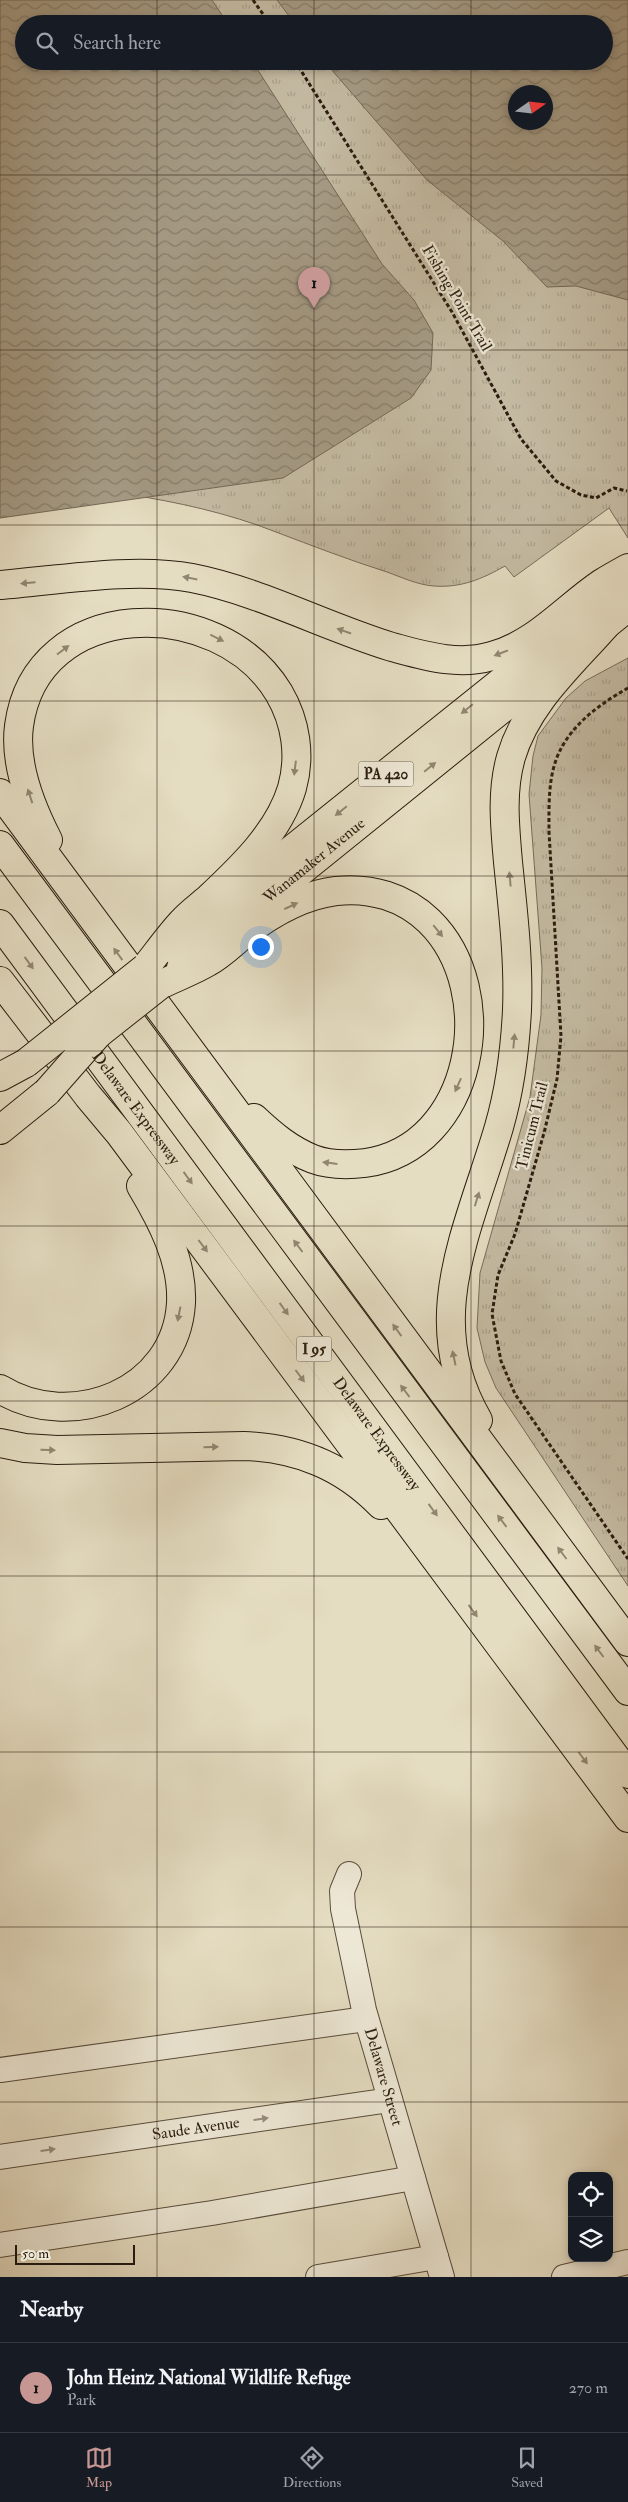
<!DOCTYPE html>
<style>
body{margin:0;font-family:"IM FELL Double Pica",serif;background:#20242c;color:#f1f3f6}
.controls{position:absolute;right:15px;bottom:15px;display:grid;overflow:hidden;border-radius:10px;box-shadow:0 2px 8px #0003}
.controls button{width:45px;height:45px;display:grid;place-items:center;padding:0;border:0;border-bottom:1px solid #363941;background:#171b24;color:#f1f3f6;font:25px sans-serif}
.compass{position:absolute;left:508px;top:85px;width:45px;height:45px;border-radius:50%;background:#171b24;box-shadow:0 2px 8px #0003;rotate:76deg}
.scale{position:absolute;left:15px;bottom:12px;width:120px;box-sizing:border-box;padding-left:5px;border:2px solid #2a1c0f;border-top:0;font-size:14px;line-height:18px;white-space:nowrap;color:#2a1c0f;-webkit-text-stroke:4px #eee9d7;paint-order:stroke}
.you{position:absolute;left:260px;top:946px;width:18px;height:18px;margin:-12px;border:4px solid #fff;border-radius:50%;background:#1a73e8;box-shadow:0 0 0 8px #1a73e833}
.badge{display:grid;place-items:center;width:32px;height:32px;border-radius:50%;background:#c59692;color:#111;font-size:16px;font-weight:700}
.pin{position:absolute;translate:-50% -41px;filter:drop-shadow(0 1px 2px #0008)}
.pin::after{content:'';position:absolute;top:26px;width:18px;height:15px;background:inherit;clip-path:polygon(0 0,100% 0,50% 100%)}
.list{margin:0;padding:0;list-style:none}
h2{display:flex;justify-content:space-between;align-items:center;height:65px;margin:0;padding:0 20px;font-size:21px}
h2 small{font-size:16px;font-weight:400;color:#9ea1a6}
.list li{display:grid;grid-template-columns:32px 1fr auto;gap:15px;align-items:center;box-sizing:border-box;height:90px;padding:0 20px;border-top:1px solid #363941}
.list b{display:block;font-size:19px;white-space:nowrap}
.list p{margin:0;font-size:16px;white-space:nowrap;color:#9ea1a6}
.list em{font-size:16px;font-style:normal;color:#9ea1a6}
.icon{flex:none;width:28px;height:28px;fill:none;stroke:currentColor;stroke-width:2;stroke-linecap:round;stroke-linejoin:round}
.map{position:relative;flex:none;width:628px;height:2277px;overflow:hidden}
.search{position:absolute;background:#171b24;box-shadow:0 2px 8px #0003;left:15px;right:15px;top:15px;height:55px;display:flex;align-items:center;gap:12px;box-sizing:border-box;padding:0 18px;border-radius:28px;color:#9ea1a6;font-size:19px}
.sheet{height:155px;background:#171b24}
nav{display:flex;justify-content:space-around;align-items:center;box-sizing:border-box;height:70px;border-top:1px solid #363941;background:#171b24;font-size:14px;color:#9ea1a6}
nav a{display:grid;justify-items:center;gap:2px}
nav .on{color:#c59692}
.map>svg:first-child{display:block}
.park{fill:url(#park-tufts);stroke:#786c5a;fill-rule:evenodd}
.water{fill:url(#water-waves);stroke:#746856;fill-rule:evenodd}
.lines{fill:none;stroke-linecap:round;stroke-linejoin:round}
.minor-casing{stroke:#594c3c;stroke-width:26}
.major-casing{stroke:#2a1c0f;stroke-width:30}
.highway-casing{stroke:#2a1c0f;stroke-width:30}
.path{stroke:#2a1c0f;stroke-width:3;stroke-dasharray:4 2.5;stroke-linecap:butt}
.minor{stroke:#eee9d7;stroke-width:24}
.major{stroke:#e5ddc2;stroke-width:28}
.highway{stroke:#e5ddc2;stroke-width:28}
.major-bridge-casing{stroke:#2a1c0f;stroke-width:30;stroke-linecap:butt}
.highway-bridge-casing{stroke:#2a1c0f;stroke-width:30;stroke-linecap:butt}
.major-bridge{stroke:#e5ddc2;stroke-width:28}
.highway-bridge{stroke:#e5ddc2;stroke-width:28}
.oneway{fill:#918671}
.oneway2{fill:#968d7d}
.grid{fill:none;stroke:#2a1c0f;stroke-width:1;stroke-opacity:0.55}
.labels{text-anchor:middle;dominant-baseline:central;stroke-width:4.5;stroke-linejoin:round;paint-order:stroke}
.shield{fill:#eee9d7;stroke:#655a4b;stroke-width:1}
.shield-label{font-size:15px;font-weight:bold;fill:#2a1c0f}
.street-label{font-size:16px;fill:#2a1c0f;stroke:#eee9d7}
</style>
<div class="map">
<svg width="628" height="2277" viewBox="0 0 628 2277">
<defs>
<pattern id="park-tufts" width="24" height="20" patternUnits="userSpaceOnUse" patternTransform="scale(1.25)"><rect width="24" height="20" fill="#c5bca4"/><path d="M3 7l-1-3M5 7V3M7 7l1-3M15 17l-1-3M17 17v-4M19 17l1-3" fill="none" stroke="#a9a18c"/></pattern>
<pattern id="water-waves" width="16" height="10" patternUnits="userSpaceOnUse" patternTransform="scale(1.25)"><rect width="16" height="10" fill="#a59b85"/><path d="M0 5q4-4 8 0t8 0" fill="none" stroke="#877e6b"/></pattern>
</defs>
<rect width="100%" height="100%" fill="#e5ddc2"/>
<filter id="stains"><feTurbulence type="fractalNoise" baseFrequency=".004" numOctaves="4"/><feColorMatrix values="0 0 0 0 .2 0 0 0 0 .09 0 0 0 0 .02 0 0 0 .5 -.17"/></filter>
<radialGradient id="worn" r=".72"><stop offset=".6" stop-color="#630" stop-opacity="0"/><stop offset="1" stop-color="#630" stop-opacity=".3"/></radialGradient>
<path class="park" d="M0 0H628V538L609 508 514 577 505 566C482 579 461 588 434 586 418 585 401 577 387 572 349 560 313 546 276 532 228 513 177 502 126 494ZM24 24H604V61H24ZM516 92H546V122H516Z
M628 658V1586L496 1388 485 1362 477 1328 480 1273 530 1097 541 1015 542 968 529 794 533 756 538 736 566 698 585 681Z"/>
<path class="water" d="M0 0H212L228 24H24V61H252L382 264 414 300 433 333 431 370 411 398 283 478 0 518Z
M277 0H628V300L576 286 547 287 503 241 427 180 324 61H604V24H295ZM516 92H546V122H516Z"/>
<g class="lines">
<g class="minor-casing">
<g id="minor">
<path id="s1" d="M349 1874 342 1891 343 1909 364 2010 442 2277"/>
<path d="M0 2070 366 2019"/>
<path id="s2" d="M0 2157 390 2100"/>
<path d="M0 2245 212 2213 413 2178"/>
<path d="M318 2277 436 2257"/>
<path d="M564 2277 628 2262"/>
</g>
</g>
<g class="major-casing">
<g id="major">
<path d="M169 948 628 580"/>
<path id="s3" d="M181 968 628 607"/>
</g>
</g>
<g class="highway-casing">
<g id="highway">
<path d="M0 585C60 580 134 567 192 578 259 591 326 627 392 647 426 656 458 666 492 656 536 644 565 608 602 583 610 578 619 573 628 568"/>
<path d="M0 793 628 1642"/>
<path d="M48 840C31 807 14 764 19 726 36 596 219 593 279 693 296 722 301 756 292 788 279 832 241 868 209 898 200 906 190 913 182 922 169 936 157 953 145 968"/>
<path d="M0 845 628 1691"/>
<path id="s4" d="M0 924 628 1774"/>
<path d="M0 981 88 1096 119 1133 628 1818"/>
<path d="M160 985C176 977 193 971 208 962 221 955 233 943 244 934 270 914 303 895 336 891 371 887 404 897 429 921 501 991 474 1148 365 1163 348 1165 329 1165 313 1159 290 1150 272 1135 254 1118"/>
<path d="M0 1077 26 1063"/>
<path d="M0 1130 47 1092"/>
<path d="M0 1389C71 1433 176 1392 181 1303 183 1261 162 1221 141 1186"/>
<path d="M478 1420C419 1320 470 1227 499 1127 510 1089 515 1050 517 1010 519 961 513 911 508 862 505 827 501 792 511 757 527 703 570 666 606 625"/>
<path d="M0 1443 25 1448 57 1450 244 1446C298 1448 343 1466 381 1505"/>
</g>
</g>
<path class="path" d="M253 0 270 24
M295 61 452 312 521 439 556 481 581 495 596 498 614 488 627 491
M628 688C598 705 566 728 555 763 548 785 549 810 549 832L561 1036 557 1079 544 1133 515 1234 498 1275 492 1314 501 1361 515 1394 628 1559"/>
<use href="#minor" class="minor"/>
<use href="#major" class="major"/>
<use href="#highway" class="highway"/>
<g class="major-bridge-casing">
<path id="major-bridge" d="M79 1049 160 985
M26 1063 145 968"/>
</g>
<g class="highway-bridge-casing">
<path id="highway-bridge" d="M47 1092 98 1034"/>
</g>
<use href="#major-bridge" class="major-bridge"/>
<use href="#highway-bridge" class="highway-bridge"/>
</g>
<defs><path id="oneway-solid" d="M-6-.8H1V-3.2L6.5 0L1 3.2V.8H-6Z" transform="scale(1.25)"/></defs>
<g class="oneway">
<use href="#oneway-solid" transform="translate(190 578) rotate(-169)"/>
<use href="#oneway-solid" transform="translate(28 583) rotate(175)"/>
<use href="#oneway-solid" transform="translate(344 631) rotate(-161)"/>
<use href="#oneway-solid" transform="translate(217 638) rotate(26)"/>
<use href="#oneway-solid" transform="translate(63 650) rotate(-37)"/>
<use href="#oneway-solid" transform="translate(501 653) rotate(159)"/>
<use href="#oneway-solid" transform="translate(467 709) rotate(141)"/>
<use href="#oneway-solid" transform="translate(430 767) rotate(-39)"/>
<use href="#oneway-solid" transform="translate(295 768) rotate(97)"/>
<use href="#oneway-solid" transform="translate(30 796) rotate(-108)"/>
<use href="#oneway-solid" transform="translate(341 811) rotate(141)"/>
<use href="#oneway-solid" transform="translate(510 879) rotate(-95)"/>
<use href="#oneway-solid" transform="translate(291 906) rotate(-25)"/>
<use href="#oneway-solid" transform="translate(438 931) rotate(51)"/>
<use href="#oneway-solid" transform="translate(118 954) rotate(-126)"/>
<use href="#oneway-solid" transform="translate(29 963) rotate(54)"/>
<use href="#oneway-solid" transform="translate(514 1041) rotate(-85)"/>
<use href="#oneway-solid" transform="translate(458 1085) rotate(114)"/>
<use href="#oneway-solid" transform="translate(330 1163) rotate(-173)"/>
<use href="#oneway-solid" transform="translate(188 1178) rotate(54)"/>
<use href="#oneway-solid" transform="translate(477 1199) rotate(-73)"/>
<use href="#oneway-solid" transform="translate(203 1246) rotate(53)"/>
<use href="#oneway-solid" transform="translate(298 1246) rotate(-127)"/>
<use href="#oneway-solid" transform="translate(284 1309) rotate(54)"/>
<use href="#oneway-solid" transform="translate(179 1314) rotate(101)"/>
<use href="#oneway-solid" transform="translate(397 1330) rotate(-126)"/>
<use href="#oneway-solid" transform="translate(454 1358) rotate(-102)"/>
<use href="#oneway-solid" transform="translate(300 1376) rotate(53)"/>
<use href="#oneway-solid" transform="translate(405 1391) rotate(-127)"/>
<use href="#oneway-solid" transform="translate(211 1447) rotate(-1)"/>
<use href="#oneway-solid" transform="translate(48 1450) rotate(2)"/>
<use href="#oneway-solid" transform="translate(433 1510) rotate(54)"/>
<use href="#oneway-solid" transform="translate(502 1521) rotate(-127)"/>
<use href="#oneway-solid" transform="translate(562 1553) rotate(-127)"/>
<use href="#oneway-solid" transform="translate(473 1611) rotate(54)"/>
<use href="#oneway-solid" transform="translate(599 1651) rotate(-127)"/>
<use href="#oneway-solid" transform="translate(583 1758) rotate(53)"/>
</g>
<g class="oneway2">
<use href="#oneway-solid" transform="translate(261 2119) rotate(-8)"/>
<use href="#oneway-solid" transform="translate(48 2150) rotate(-8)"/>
</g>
<path class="grid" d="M157 0V24M314 0V24M471 0V24M157 61V2277M314 61V2277M471 61V2277M0 175H628M0 350H628M0 525H628M0 701H628M0 876H628M0 1051H628M0 1226H628M0 1401H628M0 1576H628M0 1752H628M0 1927H628M0 2102H628"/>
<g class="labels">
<g class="shield">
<rect x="358.5" y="761.5" width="55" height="25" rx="4"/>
<rect x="296.5" y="1336.5" width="35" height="25" rx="4"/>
</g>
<g class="shield-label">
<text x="386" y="774">PA 420</text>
<text x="314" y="1349">I 95</text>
</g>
<g class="street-label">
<text transform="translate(457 298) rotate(59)">Fishing Point Trail</text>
<text stroke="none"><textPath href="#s3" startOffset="171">Wanamaker Avenue</textPath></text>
<text stroke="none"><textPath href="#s4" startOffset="229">Delaware Expressway</textPath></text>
<text transform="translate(532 1126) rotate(-76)">Tinicum Trail</text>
<text stroke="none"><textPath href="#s4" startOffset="634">Delaware Expressway</textPath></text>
<text stroke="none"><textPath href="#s1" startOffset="209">Delaware Street</textPath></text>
<text stroke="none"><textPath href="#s2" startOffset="198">Saude Avenue</textPath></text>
</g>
</g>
<rect width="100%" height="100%" filter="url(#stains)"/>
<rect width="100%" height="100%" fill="url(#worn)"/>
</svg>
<div class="controls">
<button><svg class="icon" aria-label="locate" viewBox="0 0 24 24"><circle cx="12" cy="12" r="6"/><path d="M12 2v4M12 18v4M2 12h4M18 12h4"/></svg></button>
<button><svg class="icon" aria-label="layers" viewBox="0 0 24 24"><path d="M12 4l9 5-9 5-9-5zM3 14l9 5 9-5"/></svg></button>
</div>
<svg class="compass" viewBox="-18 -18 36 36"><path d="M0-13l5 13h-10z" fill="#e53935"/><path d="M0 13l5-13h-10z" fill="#9ea1a6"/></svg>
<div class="scale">50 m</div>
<div class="you"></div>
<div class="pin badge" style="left:314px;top:308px">1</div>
<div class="search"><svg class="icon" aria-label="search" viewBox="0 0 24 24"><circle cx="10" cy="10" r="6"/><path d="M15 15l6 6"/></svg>Search here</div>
</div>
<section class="sheet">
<h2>Nearby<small></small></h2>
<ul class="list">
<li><span class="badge">1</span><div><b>John Heinz National Wildlife Refuge</b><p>Park</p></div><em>270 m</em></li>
</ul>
</section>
<nav>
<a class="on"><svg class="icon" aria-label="map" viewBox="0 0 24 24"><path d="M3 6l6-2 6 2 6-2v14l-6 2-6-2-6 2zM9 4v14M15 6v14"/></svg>Map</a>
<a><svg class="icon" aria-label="directions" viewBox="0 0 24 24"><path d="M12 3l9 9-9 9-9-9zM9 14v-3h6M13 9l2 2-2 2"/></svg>Directions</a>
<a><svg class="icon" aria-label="saved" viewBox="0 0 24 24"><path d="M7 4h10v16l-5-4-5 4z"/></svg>Saved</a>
</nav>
